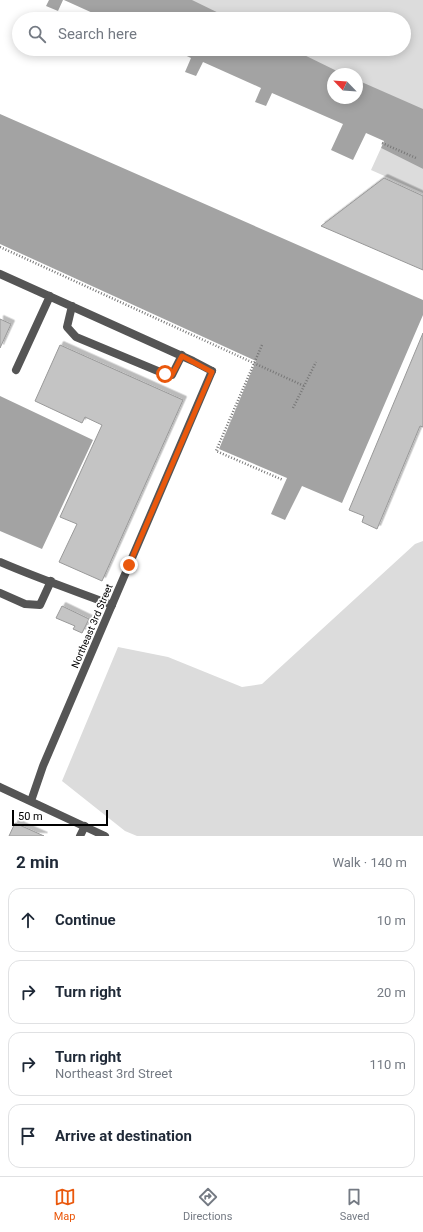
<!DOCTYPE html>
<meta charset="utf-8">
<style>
body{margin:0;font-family:Roboto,sans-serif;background:#f6f6f7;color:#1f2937}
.compass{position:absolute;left:327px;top:68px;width:36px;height:36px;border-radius:50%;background:#fff;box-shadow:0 2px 10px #0003;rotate:295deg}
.scale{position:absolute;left:12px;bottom:10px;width:96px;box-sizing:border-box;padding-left:4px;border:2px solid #000;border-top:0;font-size:11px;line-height:14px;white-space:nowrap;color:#000;-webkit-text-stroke:3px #fff;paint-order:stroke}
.stop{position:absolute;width:12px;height:12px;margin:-9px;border:3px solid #ea580c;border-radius:50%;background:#fff}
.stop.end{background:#ea580c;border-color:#fff;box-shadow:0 1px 4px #0008}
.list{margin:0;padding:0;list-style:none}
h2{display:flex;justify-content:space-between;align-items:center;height:52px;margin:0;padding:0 16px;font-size:17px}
h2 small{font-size:13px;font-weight:400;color:#747a83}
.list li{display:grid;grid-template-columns:26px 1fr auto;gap:12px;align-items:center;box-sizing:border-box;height:64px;margin:0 8px 8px;padding:0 8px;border:1px solid #e0e1e3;border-radius:12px}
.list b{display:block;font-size:15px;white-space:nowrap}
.list p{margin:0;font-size:13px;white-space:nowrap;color:#747a83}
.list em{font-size:13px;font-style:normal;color:#747a83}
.icon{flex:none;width:22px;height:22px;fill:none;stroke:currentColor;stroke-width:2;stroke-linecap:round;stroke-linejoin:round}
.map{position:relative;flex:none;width:423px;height:836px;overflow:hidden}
.search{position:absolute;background:#fff;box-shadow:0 2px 10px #0003;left:12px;right:12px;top:12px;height:44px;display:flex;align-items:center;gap:10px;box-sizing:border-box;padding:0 14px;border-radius:22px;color:#747a83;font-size:15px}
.sheet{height:340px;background:#fff}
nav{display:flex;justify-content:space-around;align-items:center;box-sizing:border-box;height:56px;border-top:1px solid #e0e1e3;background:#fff;font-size:11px;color:#747a83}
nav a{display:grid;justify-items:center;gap:2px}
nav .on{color:#ea580c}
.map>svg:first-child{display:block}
.green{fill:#dcdcdc}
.water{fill:#a3a3a3}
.building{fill:#c4c4c4;stroke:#999;filter:url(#shadow)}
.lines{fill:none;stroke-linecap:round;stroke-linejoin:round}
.path{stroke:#777;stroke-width:2.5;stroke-dasharray:1 2;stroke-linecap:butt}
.service{stroke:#555;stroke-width:8}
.minor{stroke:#555;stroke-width:8}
.route{stroke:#ea580c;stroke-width:5}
.labels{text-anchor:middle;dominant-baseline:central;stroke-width:3.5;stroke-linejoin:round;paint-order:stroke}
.street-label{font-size:10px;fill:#000;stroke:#fff}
</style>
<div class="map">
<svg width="423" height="836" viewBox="0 0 423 836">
<defs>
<filter id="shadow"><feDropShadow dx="3.5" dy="-3.5" stdDeviation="0" flood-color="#0004"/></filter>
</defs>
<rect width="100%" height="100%" fill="#fff"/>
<path class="green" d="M132 0H423V130L357 98V74H333L242 49H404V19H175Z
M381 148 423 169V193L371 170Z
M423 541V836H137L125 831 62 781 118 647 168 657 242 687 262 684 415 544Z"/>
<path class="water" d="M49 0H63L58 11 46 6Z
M64 0H192L231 19H106Z
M172 49H292L343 74H333V98H357V80L423 109V169L381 148 384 141 366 133 353 160 331 150 343 124 272 93 266 106 255 102 261 88 203 62 196 76 185 72 191 58Z
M0 114 423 300V315L342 503 302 486 285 520 271 514 287 478 219 449 256 361 0 244Z
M0 396 93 440 42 549 0 531Z"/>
<path class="building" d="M384 178 423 196V270L321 226Z
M0 319 11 324 0 348Z
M423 333V427L420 426 377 529 362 522 364 516 349 510Z
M60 345 183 400 102 581 59 562 77 524 60 517 102 425 85 417 82 423 35 401Z
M62 606 89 619 82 633 73 629 75 626 56 618Z
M15 823 44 836H9Z"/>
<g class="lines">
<path class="path" d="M382 143 416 158
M0 247 304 386
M262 345 216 451 283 480
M293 408 316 362"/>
<path class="service" d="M0 274 193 361 212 371
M72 306 67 327 76 337 165 374 172 375 182 355
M16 370 50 296
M0 562C37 578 75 591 112 605
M0 593 25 604 40 605 51 581
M80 836 85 826"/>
<path class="minor" d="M0 787 105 836
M31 801 43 766 212 371"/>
</g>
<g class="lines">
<path class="route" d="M129 565 212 372 182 356 172 375 165 374"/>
</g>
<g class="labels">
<g class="street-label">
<text transform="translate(92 626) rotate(-67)">Northeast 3rd Street</text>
</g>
</g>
</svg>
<svg class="compass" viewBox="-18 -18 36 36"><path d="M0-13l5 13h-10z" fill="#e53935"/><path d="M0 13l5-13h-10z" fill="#747a83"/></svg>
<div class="scale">50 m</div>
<div class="stop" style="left:165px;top:374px"></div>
<div class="stop end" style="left:129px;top:565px"></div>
<div class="search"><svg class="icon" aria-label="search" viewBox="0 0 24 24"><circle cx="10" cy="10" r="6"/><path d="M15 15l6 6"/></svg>Search here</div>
</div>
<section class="sheet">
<h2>2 min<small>Walk · 140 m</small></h2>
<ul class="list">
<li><svg class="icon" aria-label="ahead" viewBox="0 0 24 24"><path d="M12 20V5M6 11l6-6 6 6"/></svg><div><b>Continue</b></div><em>10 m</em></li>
<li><svg class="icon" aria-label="right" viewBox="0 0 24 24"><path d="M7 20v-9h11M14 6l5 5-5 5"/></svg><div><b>Turn right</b></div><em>20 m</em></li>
<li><svg class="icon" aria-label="right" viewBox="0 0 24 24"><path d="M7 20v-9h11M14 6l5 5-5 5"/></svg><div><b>Turn right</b><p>Northeast 3rd Street</p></div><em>110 m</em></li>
<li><svg class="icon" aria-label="arrive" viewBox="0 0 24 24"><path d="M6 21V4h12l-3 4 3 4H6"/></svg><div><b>Arrive at destination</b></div></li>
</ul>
</section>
<nav>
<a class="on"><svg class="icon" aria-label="map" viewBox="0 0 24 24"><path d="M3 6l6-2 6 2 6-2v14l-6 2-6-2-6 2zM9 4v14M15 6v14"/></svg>Map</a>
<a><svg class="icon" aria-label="directions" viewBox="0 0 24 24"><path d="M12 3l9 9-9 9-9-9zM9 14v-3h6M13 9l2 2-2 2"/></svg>Directions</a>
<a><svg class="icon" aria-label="saved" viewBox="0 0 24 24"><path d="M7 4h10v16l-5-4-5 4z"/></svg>Saved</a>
</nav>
